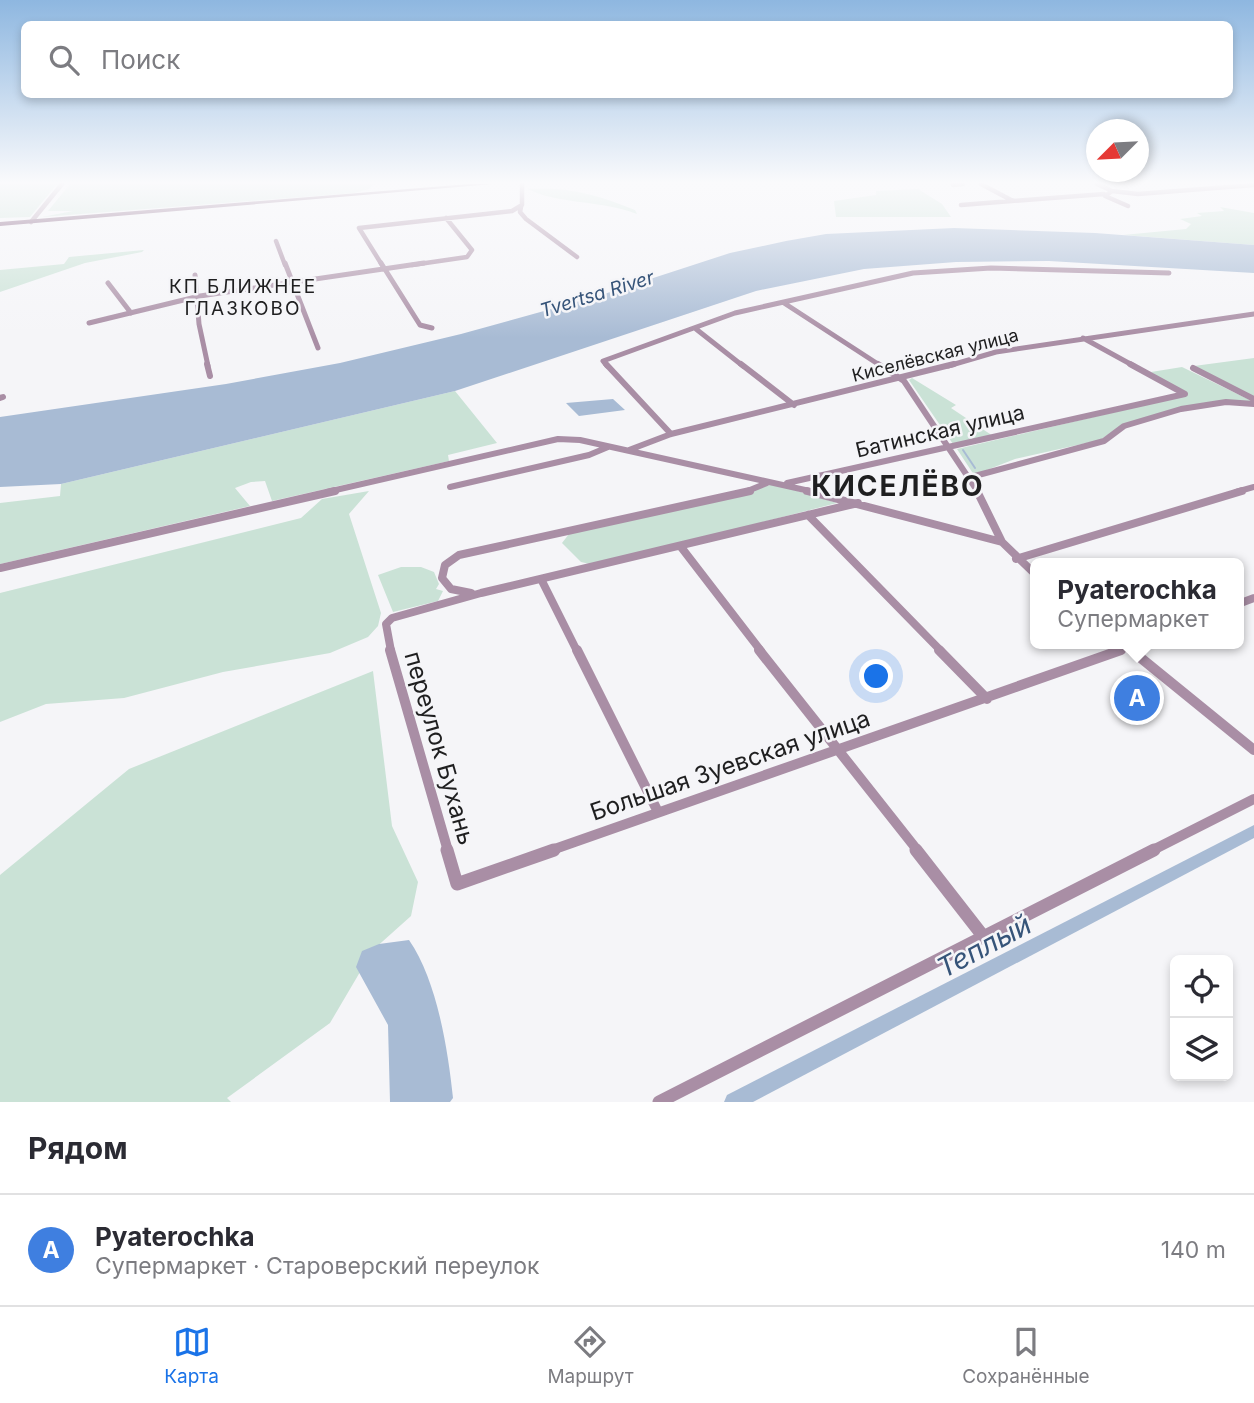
<!DOCTYPE html>
<html lang="ru">
<meta charset="utf-8">
<style>
body{margin:0;font-family:Inter,sans-serif;background:#f2f2f3;color:#2b2b33}
.controls{position:absolute;right:21px;bottom:21px;display:grid;overflow:hidden;border-radius:10px;box-shadow:0 4px 10px #0003}
.controls button{width:63px;height:63px;display:grid;place-items:center;padding:0;border:0;border-bottom:2px solid #e1e1e2;background:#fff;color:#2b2b33;font:35px sans-serif}
.compass{position:absolute;left:1086px;top:119px;width:63px;height:63px;border-radius:50%;background:#fff;box-shadow:0 4px 10px #0003;rotate:246deg}
.you{position:absolute;left:877px;top:677px;width:24px;height:24px;margin:-18px;border:5px solid #fff;border-radius:50%;background:#1a73e8;box-shadow:0 0 0 10px #1a73e833}
.badge{display:grid;place-items:center;width:46px;height:46px;border-radius:50%;background:#1a73e8;color:#fff;font-size:23px;font-weight:700}
.pin{position:absolute;translate:-50% -50%;border:4px solid #fff;box-shadow:0 2px 7px #0006}
.popup{position:absolute;left:1030px;top:558px;width:214px;height:91px;box-sizing:border-box;display:grid;place-content:center;border-radius:10px;background:#fff;filter:drop-shadow(0 2px 5px #0005);font-size:23px;white-space:nowrap;color:#7c7c81}
.popup b{font-size:26px;color:#2b2b33}
.popup::after{content:'';position:absolute;left:50%;top:100%;margin-left:-14px;border:14px solid transparent;border-top-color:#fff}
.list{margin:0;padding:0;list-style:none}
h2{display:flex;justify-content:space-between;align-items:center;height:91px;margin:0;padding:0 28px;font-size:30px}
h2 small{font-size:23px;font-weight:400;color:#7c7c81}
.list li{display:grid;grid-template-columns:46px 1fr auto;gap:21px;align-items:center;box-sizing:border-box;height:112px;padding:0 28px;border-top:2px solid #e1e1e2}
.list b{display:block;font-size:26px;white-space:nowrap}
.list p{margin:0;font-size:23px;white-space:nowrap;color:#7c7c81}
.list em{font-size:23px;font-style:normal;color:#7c7c81}
.icon{flex:none;width:38px;height:38px;fill:none;stroke:currentColor;stroke-width:2;stroke-linecap:round;stroke-linejoin:round}
.map{position:relative;flex:none;width:1254px;height:1102px;overflow:hidden}
.search{position:absolute;background:#fff;box-shadow:0 4px 10px #0003;left:21px;right:21px;top:21px;height:77px;display:flex;align-items:center;gap:18px;box-sizing:border-box;padding:0 24px;border-radius:10px;color:#7c7c81;font-size:26px}
.sheet{height:203px;background:#fff}
nav{display:flex;justify-content:space-around;align-items:center;box-sizing:border-box;height:98px;border-top:2px solid #e1e1e2;background:#fff;font-size:19px;color:#7c7c81}
nav a{display:grid;justify-items:center;gap:4px}
nav .on{color:#1a73e8}
.map>svg:first-child{display:block}
.green{fill:#cae2d6}
.water{fill:#a8bbd4}
.lines{fill:none;stroke-linecap:round;stroke-linejoin:round}
.stream{stroke:#a8bbd4;stroke-width:2}
.canal{fill:#a8bbd4;fill-rule:evenodd}
.minor-far5{stroke:#a98ea5;stroke-width:4.5}
.minor-far4{stroke:#a98ea5;stroke-width:5}
.minor-far3{stroke:#a98ea5;stroke-width:6}
.minor-far2{stroke:#a98ea5;stroke-width:8}
.minor-far1{stroke:#a98ea5;stroke-width:10}
.minor{stroke:#a98ea5;stroke-width:13}
.primary{fill:#683b63;fill-rule:evenodd}
.labels{text-anchor:middle;dominant-baseline:central;stroke-width:5;stroke-linejoin:round;paint-order:stroke}
.far-street-label{font-size:18px;fill:#1f1f20;stroke:#f5f5f8}
.far-neighbourhood-label{font-size:19px;letter-spacing:2px;fill:#1f1f20;stroke:#f5f5f8}
.far-water-label{font-size:19px;font-style:italic;fill:#365479;stroke:#f5f5f8}
.street-label{font-size:21px;fill:#1f1f20;stroke:#f5f5f8}
.near-street-label{font-size:24px;fill:#1f1f20;stroke:#f5f5f8}
.district-label{font-size:28px;font-weight:bold;letter-spacing:2px;fill:#1f1f20;stroke:#f5f5f8}
.near-water-label{font-size:28px;font-style:italic;fill:#365479;stroke:#f5f5f8}
</style>
<div class="map">
<svg width="1254" height="1102" viewBox="0 0 1254 1102">
<rect width="100%" height="100%" fill="#f5f5f8"/>
<path class="green" d="M0 184H57L30 217 0 218Z
M70 184H373V185L369 189 354 193 42 217 73 211H48Z
M528 189C567 186 599 195 635 210L637 214C601 200 556 204 528 189Z
M918 189 942 204 951 217H836L834 201 876 195V191Z
M1220 207 1254 213V245L1123 235 1186 229 1191 224 1180 219 1202 216 1197 213 1224 211Z
M144 250 142 252 85 263 0 292V270L64 264 69 257Z
M1254 358V398L1194 366Z
M1182 367 1254 402 1224 401 1123 425 1100 440 1015 459 974 475 957 449 1187 395 1151 372Z
M912 378 956 405 951 408 993 436 953 444 909 380Z
M455 391 497 443 448 455 449 461 272 501 265 481 251 482 235 488 250 506 0 564V503L60 496 61 484Z
M774 484 837 503 594 565 581 562 562 543 569 534Z
M369 491 349 514 381 613 378 626 368 637 330 653 223 672 124 698 46 704 0 722V593L301 518 322 499Z
M401 567H421L434 572 439 584 436 589 443 591 438 601 393 612 378 575Z
M373 671 392 826 418 882 411 916 373 950 330 1023 227 1098 231 1102H0V875L129 769Z"/>
<path class="water" d="M954 228 1095 233 1254 245V273L1049 261 956 262 864 269 756 291 455 391 61 484 0 487V417L226 384 340 363 461 334 598 296 730 253 786 241 826 234Z
M613 399 625 410 579 416 566 403Z
M409 940C437 980 448 1050 453 1098L450 1102H390L388 1025 356 967 362 951 379 944Z"/>
<g class="lines">
<path class="stream" d="M963 450 975 468"/>
<path class="canal" d="M1254 825V838L753 1102H724L727 1095Z"/>
<path class="minor-far5" d="M981 184 1013 201
M1097 184 1112 191 1105 196 1128 206
M953 185 963 184
M1112 191 1138 194 1254 185
M961 205 1104 194
M521 207 520 212 526 219 577 257
M31 222 62 184
M276 241 285 265
M382 265 359 228 512 211 522 205V184
M412 265 467 257 472 250 446 218"/>
<path class="minor-far4" d="M285 263 318 348
M381 263 420 325 432 328
M195 275 199 324 208 366
M108 283 131 313
M784 303 881 366
M89 323 200 296 424 263
M696 329 743 366
M1083 338 1134 366
M607 366 603 361 735 313 913 273 991 268 1169 273
M948 366 996 352 1254 314"/>
<path class="minor-far3" d="M207 364 210 376
M606 364 671 434
M741 364 794 405
M878 364 904 381 978 492
M1193 368 1254 399
M0 398 3 397
M629 450 671 434 954 364
M971 477 1104 441 1124 426 1181 409 1226 402 1254 404
M787 483 1185 394 1130 364
M450 487 589 455 608 447
M327 492 558 439 580 440 814 492
M745 492 767 483
M1236 492 1254 487"/>
<path class="minor-far2" d="M807 491 1002 542 1036 575
M977 491 1002 542
M808 515 941 651
M681 547 761 651
M1016 559 1242 491
M0 568 335 491
M541 579 577 651
M471 593 451 589 442 578 445 565 459 555 750 491
M1238 604 1254 598
M1126 646 1133 651
M391 651 386 624 392 618 481 593 858 503
M1116 651 1137 644"/>
<path class="minor-far1" d="M390 650 448 851
M577 650 658 812
M759 650 918 851
M939 650 987 699
M1131 650 1254 750
M549 851 1121 650
M1151 851 1254 799"/>
<path class="minor" d="M447 850 457 884 554 850
M916 850 983 936
M659 1102 1154 850"/>
<path class="primary" d="M469 184H493L0 226V222Z"/>
</g>
<linearGradient id="sky" x2="0" y2="1"><stop stop-color="#8eb7e0"/><stop offset="0.54" stop-color="#fafafc"/><stop offset="1" stop-color="#fafafc" stop-opacity="0"/></linearGradient>
<rect width="1254" height="338" fill="url(#sky)"/>
<g class="labels">
<g class="far-street-label">
<text transform="translate(935 355) rotate(-14)">Киселёвская улица</text>
</g>
<g class="far-neighbourhood-label">
<text x="243" y="286">КП БЛИЖНЕЕ<tspan x="243" dy="22">ГЛАЗКОВО</tspan></text>
</g>
<g class="far-water-label">
<text transform="translate(597 294) rotate(-17)">Tvertsa River</text>
</g>
<g class="street-label">
<text transform="translate(940 431) rotate(-13)">Батинская улица</text>
</g>
<g class="near-street-label">
<text transform="translate(440 748) rotate(74)">переулок Бухань</text>
<text transform="translate(730 765) rotate(-19)">Большая Зуевская улица</text>
</g>
<g class="district-label">
<text x="898" y="486">КИСЕЛЁВО</text>
</g>
<g class="near-water-label">
<text transform="translate(984 946) rotate(-28)">Теплый</text>
</g>
</g>
</svg>
<div class="controls">
<button><svg class="icon" aria-label="locate" viewBox="0 0 24 24"><circle cx="12" cy="12" r="6"/><path d="M12 2v4M12 18v4M2 12h4M18 12h4"/></svg></button>
<button><svg class="icon" aria-label="layers" viewBox="0 0 24 24"><path d="M12 4l9 5-9 5-9-5zM3 14l9 5 9-5"/></svg></button>
</div>
<svg class="compass" viewBox="-18 -18 36 36"><path d="M0-13l5 13h-10z" fill="#e53935"/><path d="M0 13l5-13h-10z" fill="#7c7c81"/></svg>
<div class="you"></div>
<div class="pin badge" style="left:1137px;top:698px;background:#3f7fe0">A</div>
<div class="popup"><b>Pyaterochka</b>Супермаркет</div>
<div class="search"><svg class="icon" aria-label="search" viewBox="0 0 24 24"><circle cx="10" cy="10" r="6"/><path d="M15 15l6 6"/></svg>Поиск</div>
</div>
<section class="sheet">
<h2>Рядом<small></small></h2>
<ul class="list">
<li><span class="badge" style="background:#3f7fe0">A</span><div><b>Pyaterochka</b><p>Супермаркет · Староверский переулок</p></div><em>140 m</em></li>
</ul>
</section>
<nav>
<a class="on"><svg class="icon" aria-label="map" viewBox="0 0 24 24"><path d="M3 6l6-2 6 2 6-2v14l-6 2-6-2-6 2zM9 4v14M15 6v14"/></svg>Карта</a>
<a><svg class="icon" aria-label="directions" viewBox="0 0 24 24"><path d="M12 3l9 9-9 9-9-9zM9 14v-3h6M13 9l2 2-2 2"/></svg>Маршрут</a>
<a><svg class="icon" aria-label="saved" viewBox="0 0 24 24"><path d="M7 4h10v16l-5-4-5 4z"/></svg>Сохранённые</a>
</nav>
